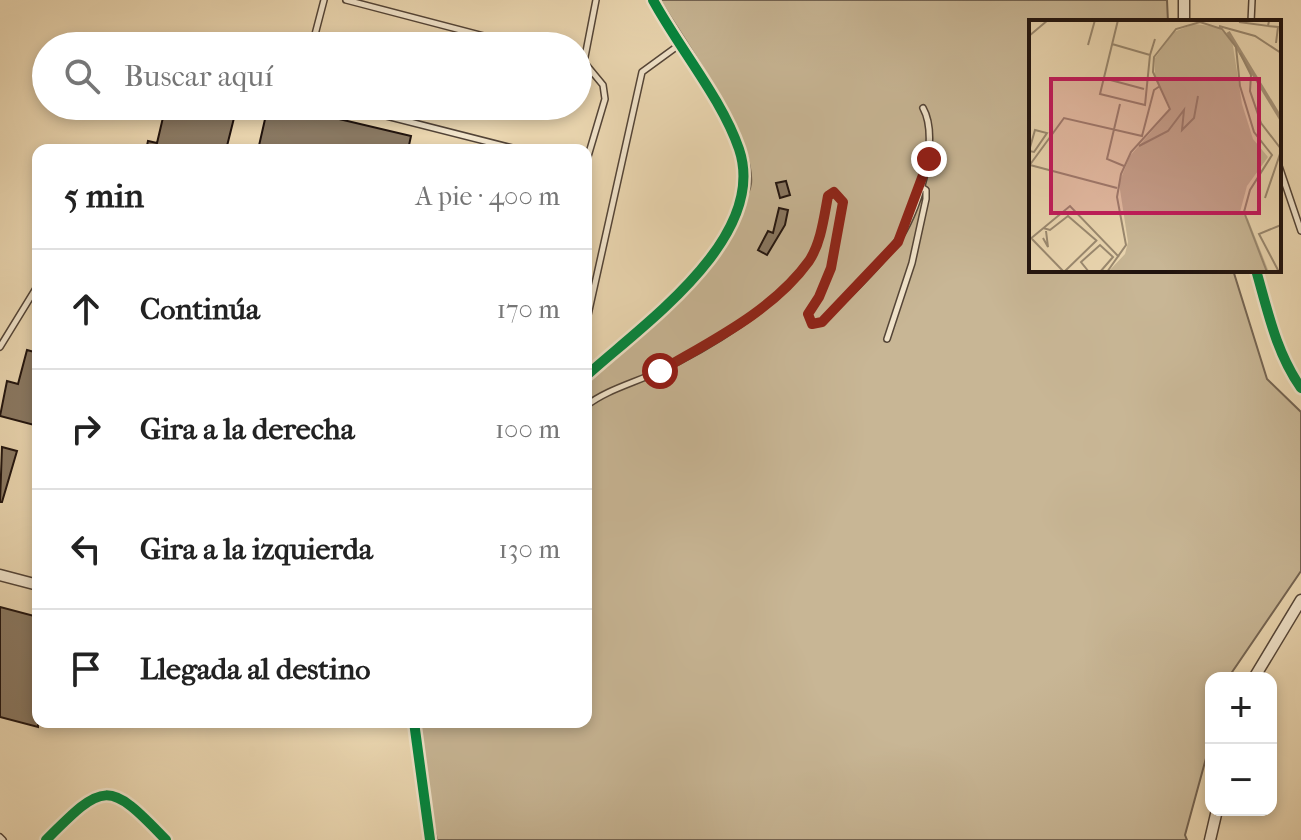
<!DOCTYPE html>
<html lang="es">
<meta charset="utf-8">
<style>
body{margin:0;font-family:"IM FELL French Canon",serif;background:#f2f2f2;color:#222}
.controls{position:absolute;right:24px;bottom:24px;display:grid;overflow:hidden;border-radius:16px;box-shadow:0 4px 12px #0003}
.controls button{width:72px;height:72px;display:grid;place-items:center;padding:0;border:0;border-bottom:2px solid #e0e0e0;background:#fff;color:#222;font:40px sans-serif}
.stop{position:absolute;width:24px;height:24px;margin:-18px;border:6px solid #8f2418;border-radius:50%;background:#fff}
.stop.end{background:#8f2418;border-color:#fff;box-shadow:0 2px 8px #0008}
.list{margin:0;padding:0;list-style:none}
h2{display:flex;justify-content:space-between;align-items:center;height:104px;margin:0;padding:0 32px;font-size:34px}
h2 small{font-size:26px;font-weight:400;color:#767676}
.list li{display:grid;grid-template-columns:52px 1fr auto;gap:24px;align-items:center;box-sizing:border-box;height:120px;padding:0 32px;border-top:2px solid #e0e0e0}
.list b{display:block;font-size:30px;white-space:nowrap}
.list em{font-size:26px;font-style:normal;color:#767676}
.icon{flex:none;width:44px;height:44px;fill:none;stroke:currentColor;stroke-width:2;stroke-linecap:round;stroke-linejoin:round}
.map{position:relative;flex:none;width:1301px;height:840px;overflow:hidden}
.search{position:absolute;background:#fff;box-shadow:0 4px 12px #0003;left:32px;top:32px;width:560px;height:88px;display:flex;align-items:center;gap:20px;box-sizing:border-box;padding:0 28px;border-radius:44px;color:#767676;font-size:30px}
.panel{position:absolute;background:#fff;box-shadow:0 4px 12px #0003;left:32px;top:144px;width:560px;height:584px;border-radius:16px}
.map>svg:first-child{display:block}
.green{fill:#c8b695;stroke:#746452;stroke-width:2}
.building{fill:#8a7963;stroke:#20130e;stroke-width:2}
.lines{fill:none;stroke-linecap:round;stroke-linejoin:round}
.service-casing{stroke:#534437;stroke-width:8}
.minor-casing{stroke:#534437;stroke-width:13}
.service{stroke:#f2e5cc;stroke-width:5}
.minor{stroke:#f2e5cc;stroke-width:10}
.cycleway-casing{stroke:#f2e5cc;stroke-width:15}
.cycleway{stroke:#00873e;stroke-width:10}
.route{stroke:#8f2418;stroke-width:10}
.inset-river{fill:none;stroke:#a6947a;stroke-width:4}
.inset-road{fill:none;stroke:#9a8970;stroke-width:2}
.view{fill:#c2185b;fill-opacity:0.15;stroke:#c2185b;stroke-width:4}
.inset-edge{fill:none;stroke:#20130e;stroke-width:4}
</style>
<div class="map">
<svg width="1301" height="840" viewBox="0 0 1301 840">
<rect width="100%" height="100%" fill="#ebd7b1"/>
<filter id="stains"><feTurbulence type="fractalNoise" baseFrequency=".0025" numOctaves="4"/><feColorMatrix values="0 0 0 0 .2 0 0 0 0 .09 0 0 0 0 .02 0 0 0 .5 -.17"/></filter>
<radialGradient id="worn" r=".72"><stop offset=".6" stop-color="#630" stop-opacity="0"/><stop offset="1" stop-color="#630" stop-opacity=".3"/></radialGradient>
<path class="green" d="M660 0H1167L1168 22H1031V270H1233L1267 379 1301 412V571L1228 678H1211V740L1185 835 1187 840H437L427 795 419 722H586V383C648 329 704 290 739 212 743 204 750 193 751 184 756 140 684 40 660 0Z"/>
<path class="building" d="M174 106H237L226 150H146L148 141 157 143 165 109 173 111Z
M268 106H284L411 136 408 150H258Z
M786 181 790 195 780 198 776 183Z
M779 208 788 210 785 225 767 255 758 250 768 231 773 233Z
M27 350 38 353V426L0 416 7 381 18 384Z
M2 447 17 451 2 502H0Z
M0 607 38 617V727L0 717Z"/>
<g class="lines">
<g class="service-casing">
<path id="service" d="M346 0 522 46
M1251 22 1252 0
M312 46 324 0
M347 106 520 150
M586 163 605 99 603 85 584 62 596 0
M1279 166 1301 231
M586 324 642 72 679 45
M887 339 912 263 926 199V190L920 186
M0 347 38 285
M586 406C606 390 634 383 657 372 706 349 779 305 809 261 821 243 824 217 828 196L834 192 843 202 831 268 819 297 808 314 812 324 822 322C846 297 874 272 895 244 917 217 941 140 923 108
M0 837 3 840"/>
</g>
<g class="minor-casing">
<path id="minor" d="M1184 22V0
M1256 270C1268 312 1276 352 1301 388
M586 376C642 325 769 238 739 149 722 99 679 48 653 0
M0 575 38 585
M1254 678 1301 600
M414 722 430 840
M46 840C104 782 108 779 166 840
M1210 840 1217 810"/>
</g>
<use href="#service" class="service"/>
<use href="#minor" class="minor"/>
<g class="cycleway-casing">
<path id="cycleway" d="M1256 270C1268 312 1276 352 1301 388
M586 376C642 325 769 238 739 149 722 99 679 48 653 0
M414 722 430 840
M46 840C104 782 108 779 166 840"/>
</g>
<use href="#cycleway" class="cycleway"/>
</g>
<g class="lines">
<path class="route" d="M660 371C711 341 773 311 809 261 821 243 824 217 828 196L834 192 843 202 831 268 819 297 808 314 812 324 822 322 898 242 929 159"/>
</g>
<g transform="translate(1029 20)">
<rect width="252" height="252" fill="#ebd7b1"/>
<path d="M165 4 189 7 203 20 213 84 224 119 239 137 218 166 211 192 219 199 240 252H79L96 234 99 222 90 163 101 136 142 89 126 57V38L145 12Z" fill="#c8b695"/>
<path class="inset-river" d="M199 12 252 99"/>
<path class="inset-road" d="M89 0 71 74 116 85 121 35M210 2 239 6 240 1M190 6 226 16 252 33M239 6 249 7 247 23M0 16 19 0M83 24 121 35 126 19M59 25 66 0M211 33 222 55 221 71 232 103 252 129M74 58 115 69M91 84 78 139 95 146M6 110 18 113 5 132 0 131ZM110 126 139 111 155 90 153 110 165 98 169 76M1 145 88 168M0 146 35 98 113 116 125 70 131 66M236 178 252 131M14 208 21 210 39 196 68 221M14 218 19 227 17 211M3 219 35 252M0 220 41 186 90 237M35 252 68 220M60 252 52 242 71 225 84 237 71 252M78 252 97 225 88 177 92 154 102 132 141 89 124 52 125 37 147 9 171 2 193 9 207 27 211 66 225 112 243 135 221 170 215 192 238 252M250 252 230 214 252 205"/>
<path class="view" d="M22 59H230V193H22Z"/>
<rect width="252" height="252" class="inset-edge"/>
</g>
<rect width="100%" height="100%" filter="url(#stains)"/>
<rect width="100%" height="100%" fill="url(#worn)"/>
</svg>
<div class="controls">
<button>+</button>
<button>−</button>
</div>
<div class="stop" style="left:660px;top:371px"></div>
<div class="stop end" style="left:929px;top:159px"></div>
<div class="search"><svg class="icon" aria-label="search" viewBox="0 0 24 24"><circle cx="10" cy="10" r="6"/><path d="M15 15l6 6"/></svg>Buscar aquí</div>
<section class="panel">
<h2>5 min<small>A pie · 400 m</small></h2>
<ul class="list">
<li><svg class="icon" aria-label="ahead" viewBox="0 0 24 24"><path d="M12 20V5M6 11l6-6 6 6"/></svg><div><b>Continúa</b></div><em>170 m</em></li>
<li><svg class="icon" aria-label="right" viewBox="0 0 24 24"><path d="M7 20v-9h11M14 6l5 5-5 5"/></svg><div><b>Gira a la derecha</b></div><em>100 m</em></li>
<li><svg class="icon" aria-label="left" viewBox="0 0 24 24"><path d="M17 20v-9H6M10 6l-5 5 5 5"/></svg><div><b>Gira a la izquierda</b></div><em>130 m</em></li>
<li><svg class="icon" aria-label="arrive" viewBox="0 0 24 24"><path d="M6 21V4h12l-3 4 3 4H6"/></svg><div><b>Llegada al destino</b></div></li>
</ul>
</section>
</div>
